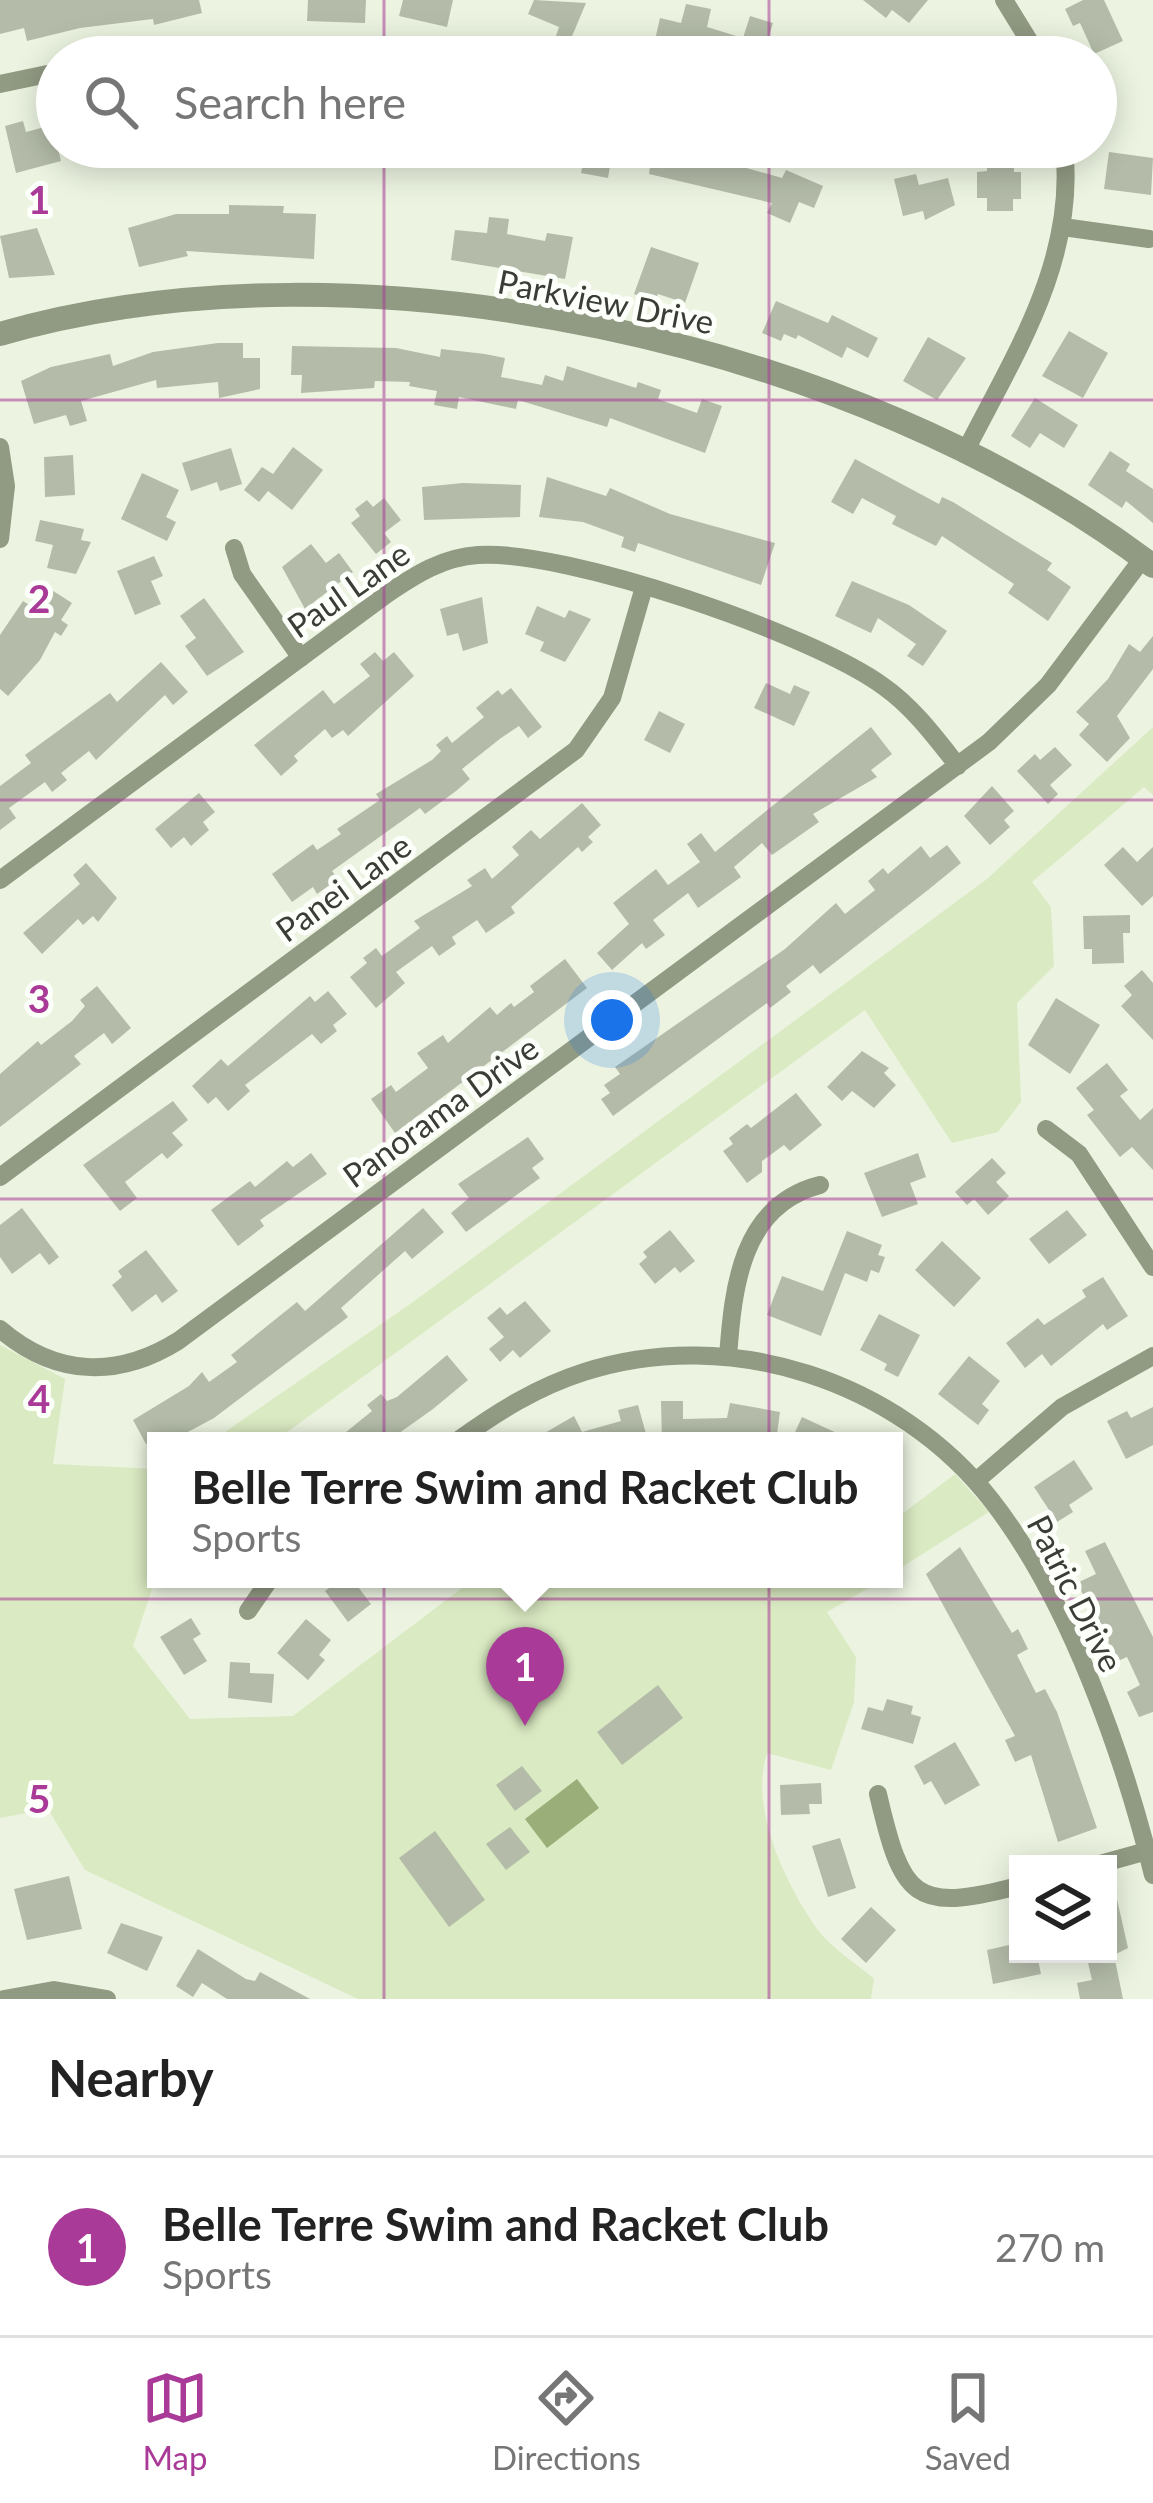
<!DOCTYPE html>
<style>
body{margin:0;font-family:Lato,sans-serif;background:#f2f2f2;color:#222}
.controls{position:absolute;right:36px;bottom:36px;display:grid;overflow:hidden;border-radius:0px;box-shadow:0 6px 30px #0003}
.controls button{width:108px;height:108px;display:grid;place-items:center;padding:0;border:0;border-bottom:3px solid #e0e0e0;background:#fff;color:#222;font:60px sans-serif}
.you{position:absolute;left:612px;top:1020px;width:42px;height:42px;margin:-30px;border:9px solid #fff;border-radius:50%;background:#1a73e8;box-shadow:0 0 0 18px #1a73e833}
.badge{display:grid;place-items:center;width:78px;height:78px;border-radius:50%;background:#aa3a97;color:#fff;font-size:39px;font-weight:700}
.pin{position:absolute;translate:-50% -99px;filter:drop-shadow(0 3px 6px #0008)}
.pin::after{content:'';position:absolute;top:63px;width:42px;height:36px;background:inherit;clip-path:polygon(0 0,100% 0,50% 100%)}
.popup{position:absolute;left:147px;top:1432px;width:756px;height:156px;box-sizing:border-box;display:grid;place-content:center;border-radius:0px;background:#fff;filter:drop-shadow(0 3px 9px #0005);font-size:39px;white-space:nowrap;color:#767676}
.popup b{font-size:45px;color:#222}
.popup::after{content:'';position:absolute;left:50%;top:100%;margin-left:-24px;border:24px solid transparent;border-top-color:#fff}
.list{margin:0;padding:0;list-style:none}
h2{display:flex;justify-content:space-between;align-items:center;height:156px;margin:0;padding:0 48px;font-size:51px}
h2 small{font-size:39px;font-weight:400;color:#767676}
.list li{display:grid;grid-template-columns:78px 1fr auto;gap:36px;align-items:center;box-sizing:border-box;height:180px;padding:0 48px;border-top:3px solid #e0e0e0}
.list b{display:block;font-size:45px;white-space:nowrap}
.list p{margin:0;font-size:39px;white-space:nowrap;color:#767676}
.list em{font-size:39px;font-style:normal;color:#767676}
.icon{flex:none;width:66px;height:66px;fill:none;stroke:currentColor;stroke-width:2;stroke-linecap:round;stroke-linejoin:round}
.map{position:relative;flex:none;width:1153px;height:1999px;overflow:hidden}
.search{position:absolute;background:#fff;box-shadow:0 6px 30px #0003;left:36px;right:36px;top:36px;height:132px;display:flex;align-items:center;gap:30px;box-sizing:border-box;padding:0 42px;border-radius:66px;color:#767676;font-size:45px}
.sheet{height:336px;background:#fff}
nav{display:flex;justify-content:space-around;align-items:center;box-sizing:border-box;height:168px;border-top:3px solid #e0e0e0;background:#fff;font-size:33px;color:#767676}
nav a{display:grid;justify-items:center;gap:6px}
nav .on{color:#aa3a97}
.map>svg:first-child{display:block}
.green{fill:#daeac2}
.water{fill:#99ae78}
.building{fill:#b4bca9}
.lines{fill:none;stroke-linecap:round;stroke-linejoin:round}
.minor{stroke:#919a83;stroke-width:18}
.tertiary{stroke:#919a83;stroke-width:24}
.grid{fill:none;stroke:#aa3a97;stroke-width:3;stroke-opacity:0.55}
.labels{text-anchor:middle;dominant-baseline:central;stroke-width:10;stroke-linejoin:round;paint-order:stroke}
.street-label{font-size:33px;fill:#3a3d35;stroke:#fdfffb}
.grid-label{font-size:39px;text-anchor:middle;font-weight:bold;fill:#aa3a97;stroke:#fdfffb;stroke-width:10;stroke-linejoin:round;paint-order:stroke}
</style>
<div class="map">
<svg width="1153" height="1999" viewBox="0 0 1153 1999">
<rect width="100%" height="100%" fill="#ecf4e1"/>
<path class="green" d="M1153 727V795L1144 787 1032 882 1051 907 1054 966 1017 1003 1021 1102 998 1132 952 1143 865 1010 275 1441H212L413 1302 987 879Z
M0 1345 65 1379 53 1464 156 1469V1577L133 1646 190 1719 293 1716 474 1579H884L827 1612 856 1657 854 1702 831 1770 767 1753C749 1808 785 1883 817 1929 831 1948 856 1963 874 1979L871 1999H358L85 1870 48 1809 0 1818Z
M955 1474 989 1512 894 1572V1520Z"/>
<path class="water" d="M577 1779 599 1808 547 1848 525 1819Z"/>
<path class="building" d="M0 0H199L202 13 154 25 153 19 80 28 27 41 24 28 0 34Z
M308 0H366L365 23 307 21Z
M403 0H453L447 27 399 16Z
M534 0 586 3 570 41 556 36 559 27 528 14Z
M863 0H928L909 23 892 10 886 18Z
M1083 0H1104L1123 41 1094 54 1080 23 1073 26 1065 9Z
M686 4 711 9 707 27 743 38 750 16 773 23 768 39 809 51 812 41 825 44 821 57 652 53 660 18 681 23Z
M23 121 26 132 52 125 61 161 16 173 5 126Z
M527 147H669L720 158 722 151 739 156 736 165 782 178 786 170 823 186 814 208 799 202 790 223 767 213 772 203 649 174 650 167 611 160 608 178 581 173 583 163 526 156Z
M1109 152 1153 158 1151 195 1104 189Z
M1014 158V172H1021V199H1013V211H987V198H977V172L987 171V159Z
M916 174 919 185 948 178 955 205 925 220 923 211 903 216 894 179Z
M229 205 284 206 283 213 316 214 314 259 186 251 188 256 139 267 128 228 176 214H229Z
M489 217 509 219 507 234 545 241 547 233 573 237 565 279 451 260 455 230 487 233Z
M37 228 55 275 9 278 0 236Z
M651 247 699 263 685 303 658 294 655 302 634 294Z
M776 301 828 323 832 315 878 338 868 358 847 347 842 358 798 335 796 339 784 334 781 341 762 333Z
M1069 331 1108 353 1083 398 1042 376Z
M928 337 966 358 937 400 903 381Z
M218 343H243V358H260V389L219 398 218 382 157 388 156 380 81 401 87 421 70 426 66 415 34 424 21 381 51 367 110 354 113 366 153 352Z
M292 346 396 348 440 357 441 349 485 354 505 358 501 377 542 385 545 375 563 381 567 366 636 388 638 382 661 390 658 399 697 413 702 399 722 406 705 453 610 418 607 427 518 400 516 409 459 397 457 409 434 405 437 391 409 386 410 382 375 381 374 388 301 393 302 375H291Z
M1035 398 1078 425 1064 448 1040 433 1030 448 1011 436Z
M293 447 323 470 292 510 268 491 259 502 244 490 262 467 273 474Z
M231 448 242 484 220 491 217 482 191 491 182 463Z
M1110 451 1130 464 1126 471 1153 489V523L1126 501 1122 508 1088 485Z
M73 455 75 495 45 497 44 457Z
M855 459 939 504 942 497 953 502 1052 563 1047 570 1071 587 1048 621 1008 593 1014 584 942 536 936 546 892 524 896 516 862 498 853 514 831 502Z
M142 473 179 490 166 517 176 522 167 541 121 519Z
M547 477 606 496 610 488 670 514 775 543 761 585 638 543 635 552 621 547 624 537 583 522 539 517Z
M463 483 521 485 520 517 424 520 422 487Z
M384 498 401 520 384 533 391 542 376 554 351 523 360 516 355 509 367 500 373 507Z
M40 520 84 529 81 540 91 542 76 574 47 568 53 545 35 541Z
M311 544 326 563 339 553 353 572 305 609 282 567Z
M154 556 163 576 151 581 161 604 135 615 117 571Z
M852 581 909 605 947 631 923 666 907 656 916 644 878 618 871 633 835 616Z
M47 587 72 603 61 620 68 625 61 636 55 632 40 660 8 696 0 689V635L23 601 34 608Z
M482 597 488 643 463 651 458 633 447 636 440 609Z
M204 598 244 652 207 676 185 646 196 638 180 616Z
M537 606 565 618 569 610 591 619 565 662 540 651 544 642 525 634Z
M1153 636V669L1117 716 1130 738 1107 762 1079 735 1089 724 1076 712 1108 679 1129 644 1140 652Z
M375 652 383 661 394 652 414 676 348 736 343 730 332 738 325 729 294 756 298 761 281 776 254 745 323 690 334 704 370 676 360 664Z
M161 662 188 692 173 705 165 695 96 760 89 751 61 773 67 780 52 792 45 782 9 808 16 818 0 830V786L31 763 25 755 110 693 117 702Z
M766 683 790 694 794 685 810 692 794 726 754 708Z
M511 688 542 727 528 738 519 726 501 738 462 769 470 779 456 791 425 814 420 808 332 871 338 879 317 894 313 887 292 902 272 874 313 844 317 850 341 834 337 829 380 800 376 794 432 760 441 751 436 745 447 736 452 743 484 717 476 708 498 690 502 695Z
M659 711 685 724 670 753 644 740Z
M871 727 892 754 871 770 877 777 813 814 819 822 772 855 762 843 734 867 741 877 698 908 688 893 653 920 665 935 646 949 642 943 612 970 597 953 629 924 613 903 656 869 668 885 700 862 687 844 701 833 715 852Z
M1055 747 1072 765 1050 785 1058 794 1048 804 1017 771 1035 754 1040 760Z
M992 786 1014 811 1004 820 1010 827 990 845 964 816Z
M199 793 215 812 203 822 209 830 191 846 184 837 171 848 155 829Z
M582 803 601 825 588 837 593 842 582 852 578 847 511 907 515 913 486 933 477 920 452 937 456 944 439 956 432 946 396 972 405 983 376 1008 350 977 367 963 363 958 376 948 382 956 420 928 414 921 472 886 467 880 485 868 492 879 519 855 512 847 531 830 540 839Z
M947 845 961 863 928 890 820 974 813 965 786 986 791 992 770 1008 767 1003 613 1116 601 1099 610 1093 604 1085 620 1074 615 1067 785 949 836 903 845 914 875 890 868 881 883 868 888 874 921 846 930 858Z
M1123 847 1137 862 1153 847V896L1142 906 1104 865Z
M86 863 117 898 98 922 93 916 83 925 78 919 42 954 23 933 80 884 73 875Z
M1130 915V933H1123L1124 963 1092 964V949H1084L1083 916Z
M565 959 587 988 395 1133 371 1099 391 1085 396 1092 428 1068 417 1053 443 1035 448 1043 490 1007 497 1015 511 1003 514 1007 534 992 530 986Z
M1142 970 1153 983V1040L1121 1006 1132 995 1124 986Z
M97 986 131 1028 112 1044 104 1033 74 1056 81 1064 0 1127V1074L38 1041 41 1045 72 1021 85 1006 80 1000Z
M328 991 347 1014 333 1025 337 1031 321 1044 312 1034 245 1085 250 1091 228 1111 216 1097 208 1104 192 1086 221 1059 228 1066 310 996 315 1002Z
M1056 998 1100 1025 1070 1074 1028 1045Z
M862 1051 889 1068 884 1073 896 1085 874 1108 852 1091 842 1101 827 1087Z
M1107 1063 1128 1090 1120 1096 1140 1120 1153 1108V1170L1132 1147 1120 1157 1087 1115 1094 1110 1076 1088Z
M796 1093 822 1125 790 1151 784 1145 762 1161V1172L747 1183 723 1151 733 1144 729 1138 747 1124 751 1128Z
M173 1101 188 1120 172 1133 183 1145 167 1159 162 1153 125 1182 137 1198 120 1211 83 1165Z
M528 1137 544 1159 532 1168 540 1178 466 1232 451 1213 469 1198 458 1184Z
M311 1153 327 1174 260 1220 264 1226 238 1246 211 1210 250 1181 255 1187 287 1161 293 1167Z
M918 1153 926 1177 910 1183 918 1204 882 1217 864 1173Z
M992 1158 1006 1173 996 1182 1009 1196 988 1215 974 1199 967 1205 955 1192Z
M22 1208 59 1257 49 1265 40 1253 12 1274 0 1257V1225Z
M423 1208 444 1232 412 1259 405 1251 341 1308 348 1317 214 1418 171 1441 146 1444 133 1420 189 1386 202 1372 209 1382 237 1362 231 1355 297 1302 305 1311Z
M1067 1210 1087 1235 1049 1264 1029 1239Z
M670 1230 695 1261 680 1273 675 1267 655 1284 639 1264 647 1257 643 1252Z
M847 1231 882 1245 878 1255 885 1257 879 1273 871 1270 867 1282 845 1273 821 1336 767 1315 782 1276 823 1291Z
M942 1241 981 1278 954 1307 915 1270Z
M146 1250 178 1291 162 1303 156 1294 132 1312 112 1285 122 1277 118 1271Z
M1103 1277 1128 1316 1107 1330 1103 1324 1051 1366 1042 1354 1025 1368 1006 1343 1038 1318 1044 1325 1086 1297 1082 1290Z
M525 1301 551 1331 520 1358 513 1350 500 1362 489 1349 504 1337 487 1318 500 1307 507 1315Z
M879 1314 920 1335 898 1377 884 1370 887 1364 860 1350Z
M447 1355 468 1380 433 1409 388 1441H335L372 1411 367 1405 381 1394 387 1401 397 1397Z
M969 1356 1000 1381 982 1404 989 1410 978 1425 938 1394Z
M661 1401H683V1419L727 1418 730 1403 780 1412 776 1441H662Z
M638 1405 648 1441H531L574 1416 582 1432 621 1421 618 1410Z
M1153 1407V1445L1126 1459 1107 1421 1127 1411 1131 1418Z
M802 1417 854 1441H791Z
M1074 1460 1093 1489 1069 1505 1073 1512 1057 1522 1034 1487Z
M1105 1542 1153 1637V1712L1139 1717 1127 1692 1140 1685 1127 1657 1118 1661 1077 1583 1096 1574 1085 1551Z
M960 1547 1012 1633 1018 1629 1028 1649 1017 1655 1036 1693 1045 1689 1057 1712 1097 1828 1058 1842 1031 1755 1015 1762 1005 1740 1015 1736 926 1574Z
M341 1579H352L371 1604 348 1622 325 1591Z
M191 1618 201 1634 193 1639 207 1661 184 1675 160 1637Z
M306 1619 331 1640 319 1655 325 1660 308 1680 277 1653Z
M230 1662 250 1663V1673L274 1674 272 1703 228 1698Z
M658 1685 683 1718 622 1765 597 1732Z
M887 1699 913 1706 911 1714 921 1717 913 1744 861 1729 868 1707 883 1711Z
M955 1742 980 1785 945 1805 931 1781 924 1785 914 1766Z
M522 1766 542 1791 515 1811 496 1785Z
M821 1783 822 1804H809L810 1814 781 1815 780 1785Z
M510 1827 530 1852 506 1870 486 1844Z
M435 1831 485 1900 449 1927 399 1858Z
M840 1838 856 1888 828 1897 812 1846Z
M69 1876 82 1929 27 1940 14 1889Z
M1114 1886 1128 1948 1114 1955 1123 1999H1080L1077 1983 1092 1980 1086 1954H1108V1887Z
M871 1907 896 1930 866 1963 841 1939Z
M121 1923 163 1937 147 1971 107 1953Z
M1018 1943V1954H1037L1041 1974 993 1984 987 1950Z
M198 1949 246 1979 255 1981 260 1972 310 1999H227L202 1983 193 1997 176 1986Z"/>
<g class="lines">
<path class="minor" d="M1004 0 1039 57
M185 57H374
M0 84 57 72
M1063 227 1149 239
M0 447 6 486 0 539
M964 454C1013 357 1077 261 1064 147
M234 548 242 574 301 658
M0 880 387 594C415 575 443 557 478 555 565 549 812 634 883 686 913 707 935 737 958 766
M1046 1129 1079 1154 1153 1267
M0 1177 576 750 612 698 644 587
M0 1329C55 1376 117 1379 178 1341L989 742 1048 685 1143 558
M728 1357C733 1288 741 1205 820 1185
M457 1441C497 1412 537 1387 584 1372 730 1325 899 1381 992 1501 1069 1600 1123 1754 1153 1875
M976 1481 1062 1407 1153 1356
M248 1611 270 1579
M878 1794C902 1897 913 1914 1018 1886
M1100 1864 1147 1851
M4 1999 54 1990 107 1999"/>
<path class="tertiary" d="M0 334C359 230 858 342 1153 566"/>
</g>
<path class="grid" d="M384 0V57M769 0V57M384 147V1999M769 147V1999M0 400H1153M0 800H1153M0 1199H1153M0 1599H1153"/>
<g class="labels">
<g class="street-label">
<text transform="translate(606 301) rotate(11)">Parkview Drive</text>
<text transform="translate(348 589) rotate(-35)">Paul Lane</text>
<text transform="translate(343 887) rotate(-36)">Panei Lane</text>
<text transform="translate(440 1111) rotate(-36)">Panorama Drive</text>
<text transform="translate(1076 1593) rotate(63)">Patric Drive</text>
</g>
</g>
<g class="grid-label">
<text x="39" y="214">1</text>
<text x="39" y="613">2</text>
<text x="39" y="1013">3</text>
<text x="39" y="1413">4</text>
<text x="39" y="1813">5</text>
</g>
</svg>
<div class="controls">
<button><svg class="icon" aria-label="layers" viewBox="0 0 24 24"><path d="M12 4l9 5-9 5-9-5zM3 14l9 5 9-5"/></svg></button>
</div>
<div class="you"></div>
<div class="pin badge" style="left:525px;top:1726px">1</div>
<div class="popup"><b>Belle Terre Swim and Racket Club</b>Sports</div>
<div class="search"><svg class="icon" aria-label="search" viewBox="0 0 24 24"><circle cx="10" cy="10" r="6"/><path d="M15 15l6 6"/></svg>Search here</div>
</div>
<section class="sheet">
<h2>Nearby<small></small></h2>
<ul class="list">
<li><span class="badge">1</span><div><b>Belle Terre Swim and Racket Club</b><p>Sports</p></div><em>270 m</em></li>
</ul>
</section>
<nav>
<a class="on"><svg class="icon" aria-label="map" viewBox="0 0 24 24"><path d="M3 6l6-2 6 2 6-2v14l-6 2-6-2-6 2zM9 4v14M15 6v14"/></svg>Map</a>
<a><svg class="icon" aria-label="directions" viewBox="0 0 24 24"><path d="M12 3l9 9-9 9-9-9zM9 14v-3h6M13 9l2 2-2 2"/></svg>Directions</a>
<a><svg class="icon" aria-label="saved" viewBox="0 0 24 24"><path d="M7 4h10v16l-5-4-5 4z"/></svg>Saved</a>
</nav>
